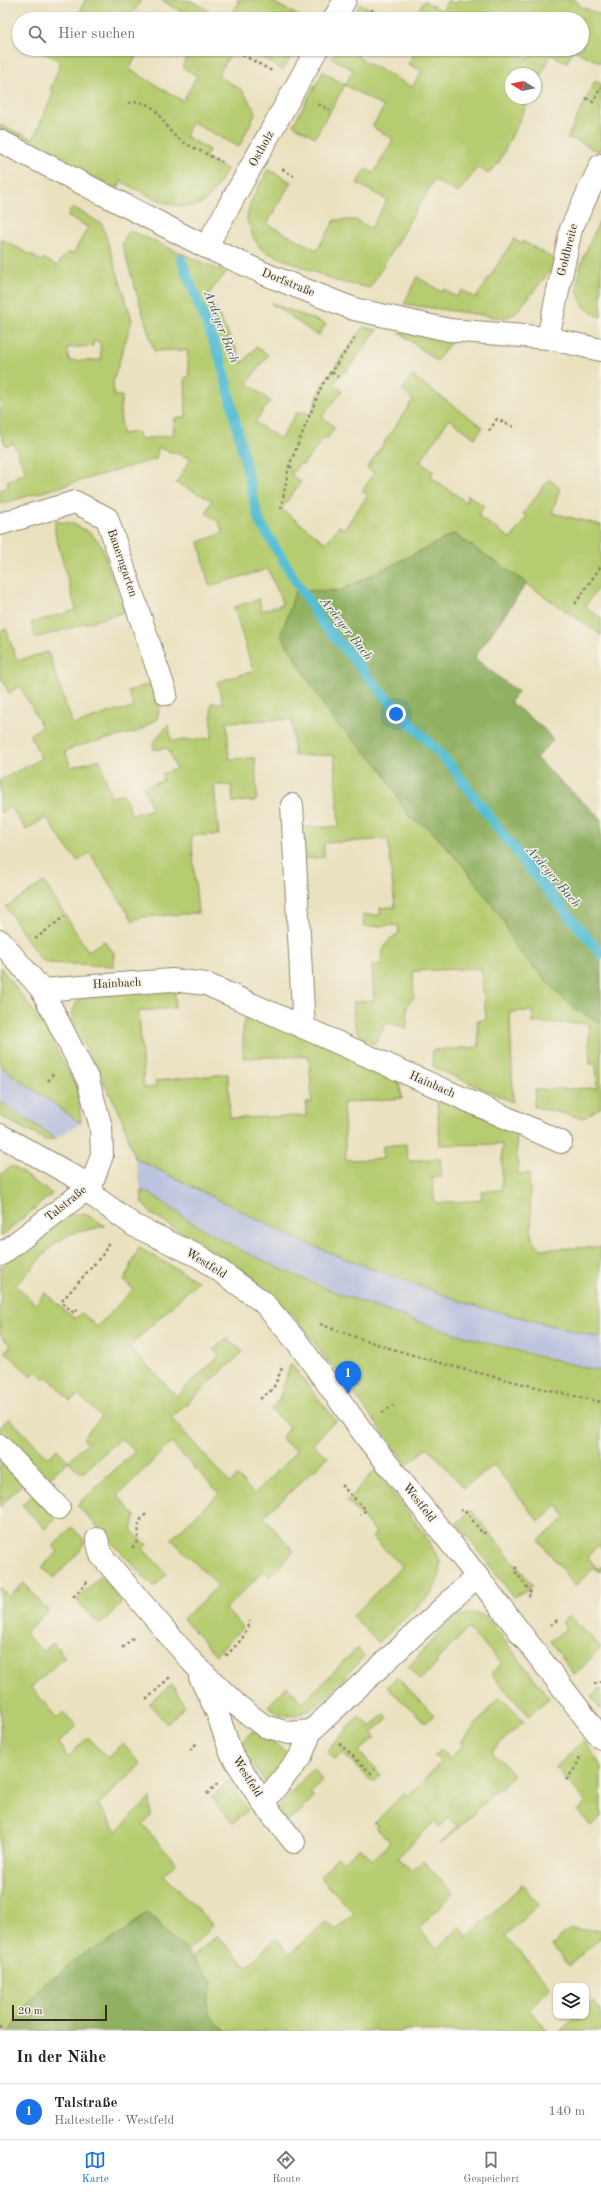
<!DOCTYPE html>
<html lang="de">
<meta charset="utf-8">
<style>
body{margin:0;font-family:"Old Standard TT",serif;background:#f2f2f2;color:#222}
.controls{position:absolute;right:12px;bottom:12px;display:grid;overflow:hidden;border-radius:8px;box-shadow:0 1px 3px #0004}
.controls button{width:36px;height:36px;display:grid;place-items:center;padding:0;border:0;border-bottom:1px solid #e0e0e0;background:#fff;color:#222;font:20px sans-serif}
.compass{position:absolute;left:505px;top:68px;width:36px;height:36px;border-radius:50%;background:#fff;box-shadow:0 1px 3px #0004;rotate:280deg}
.scale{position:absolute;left:12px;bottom:10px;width:95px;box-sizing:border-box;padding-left:4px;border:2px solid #3b2a1e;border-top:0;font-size:11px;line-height:14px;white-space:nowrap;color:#3b2a1e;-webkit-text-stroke:3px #f7f3e8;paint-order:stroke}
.you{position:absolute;left:396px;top:714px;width:14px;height:14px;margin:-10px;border:3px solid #fff;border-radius:50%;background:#1a73e8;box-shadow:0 0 0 6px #1a73e833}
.badge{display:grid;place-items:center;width:26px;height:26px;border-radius:50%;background:#1a73e8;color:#fff;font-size:13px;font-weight:700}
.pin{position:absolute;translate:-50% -33px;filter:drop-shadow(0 1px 2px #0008)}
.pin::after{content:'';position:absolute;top:21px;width:14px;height:12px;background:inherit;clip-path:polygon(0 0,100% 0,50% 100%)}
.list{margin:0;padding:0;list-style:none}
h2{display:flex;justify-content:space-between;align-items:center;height:52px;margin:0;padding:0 16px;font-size:17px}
h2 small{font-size:13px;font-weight:400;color:#767676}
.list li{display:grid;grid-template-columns:26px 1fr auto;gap:12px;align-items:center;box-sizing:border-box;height:56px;padding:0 16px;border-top:1px solid #e0e0e0}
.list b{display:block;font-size:15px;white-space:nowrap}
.list p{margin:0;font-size:13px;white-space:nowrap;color:#767676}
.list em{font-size:13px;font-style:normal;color:#767676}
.icon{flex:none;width:22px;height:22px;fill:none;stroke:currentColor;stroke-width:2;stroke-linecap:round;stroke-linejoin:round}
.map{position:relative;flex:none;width:601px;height:2031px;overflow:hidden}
.search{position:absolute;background:#fff;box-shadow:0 1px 3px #0004;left:12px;right:12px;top:12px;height:44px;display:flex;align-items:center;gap:10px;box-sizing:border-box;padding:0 14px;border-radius:22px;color:#767676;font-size:15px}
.sheet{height:108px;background:#fff}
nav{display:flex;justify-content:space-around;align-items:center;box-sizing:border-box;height:56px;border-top:1px solid #e0e0e0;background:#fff;font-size:11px;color:#767676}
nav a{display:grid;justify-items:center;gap:2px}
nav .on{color:#1a73e8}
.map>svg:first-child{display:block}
.industrial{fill:#bcc3de}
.green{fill:#b6cc70;stroke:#787b47;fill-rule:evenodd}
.forest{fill:#90b062;stroke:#666d40}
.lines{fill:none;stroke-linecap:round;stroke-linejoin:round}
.stream{stroke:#57bed5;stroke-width:10}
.minor-casing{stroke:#92866e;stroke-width:24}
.path{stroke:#92866e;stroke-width:2.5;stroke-dasharray:3 3;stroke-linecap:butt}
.minor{stroke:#fff;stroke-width:22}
.labels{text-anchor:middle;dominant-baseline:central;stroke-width:3;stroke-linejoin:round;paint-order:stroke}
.street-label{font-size:12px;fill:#3b2a1e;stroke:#f7f3e8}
.water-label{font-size:13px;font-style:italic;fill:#435655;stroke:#f7f3e8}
</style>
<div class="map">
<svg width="601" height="2031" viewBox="0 0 601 2031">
<rect width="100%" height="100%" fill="#f7f3e8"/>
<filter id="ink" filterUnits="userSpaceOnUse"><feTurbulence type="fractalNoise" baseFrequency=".025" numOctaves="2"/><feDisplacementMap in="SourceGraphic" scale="8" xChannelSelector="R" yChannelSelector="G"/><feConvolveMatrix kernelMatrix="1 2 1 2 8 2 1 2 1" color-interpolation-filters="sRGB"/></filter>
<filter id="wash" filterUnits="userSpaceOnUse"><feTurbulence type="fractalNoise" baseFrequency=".012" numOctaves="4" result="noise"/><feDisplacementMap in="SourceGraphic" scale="16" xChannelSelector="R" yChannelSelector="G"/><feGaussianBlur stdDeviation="0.9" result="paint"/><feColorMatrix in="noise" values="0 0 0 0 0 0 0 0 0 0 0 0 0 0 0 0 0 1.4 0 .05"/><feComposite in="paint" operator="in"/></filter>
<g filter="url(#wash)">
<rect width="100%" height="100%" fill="#eae1bf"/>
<path class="industrial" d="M0 1066 81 1123 56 1138 0 1102Z
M135 1158 301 1241 346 1259 472 1305 601 1338V1371L458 1334 376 1308 264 1261 187 1219 152 1194 141 1190Z"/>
<path class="green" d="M85 0H141L130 19H77Z
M161 0H190L224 19H194Z
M236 0H269L304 19H229L239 2Z
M448 0 455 4 458 0H576L580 6 601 15V63L573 50 567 62 551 55 535 87V74H511V98H530L499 162 488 174 478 167 458 193 434 180 370 288 336 281 262 250 253 237 247 220 250 203 268 169 291 182 267 224 317 250 335 220H355L371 228 387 200 357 183 365 169 374 173 393 139 372 127 384 107 345 85 315 137 293 125 323 72 345 85 353 70 332 58 337 49H361L357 57 412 87 422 71 408 64 417 49H510L529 59 534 49H582V19H413L424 1 442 11Z
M360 4 382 15 379 19H352Z
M36 49H140L129 69 183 101 197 76 182 67 192 49H228L232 51 218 76 242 90 256 112 239 147 192 122 185 136 209 150 205 158 227 169C221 179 215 193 206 200 183 219 143 192 121 181L118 189 0 132V125L33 139 54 92 50 90 60 65 57 59Z
M247 49H295L283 70Z
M595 81 601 84V147L599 152 576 140 567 138Z
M73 207 102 224 132 320 113 382 114 396H122L120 410 122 434 137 432 140 439 173 435 175 418 186 417 185 378 189 376 187 350 154 351 122 244 129 230 226 273 208 294 243 363 256 347 268 355 247 383 270 401 255 422 280 439 298 411 311 414 322 385 363 327 377 330 345 373 342 372 333 384 342 391 322 417 335 427 327 439 324 437 303 465 300 463 291 475 301 482 281 509 326 543 339 526 344 529 368 495 362 491 374 473 367 468 413 400 402 390 412 376 483 427 475 438 449 419 420 462 433 471 431 477 466 502 468 495 484 506 478 516 511 539 527 516 523 514 549 479 560 488 552 513 601 525V583L585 607 601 618V635L454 534 340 591 324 590 332 719 381 768 409 817 429 828 464 867 504 921 514 945 554 989 575 1009 601 1023V1107L584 1118 534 1107 535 1090 597 1088 596 1064H590L588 1023H533L532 1011 510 1012 513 1102 433 1067 432 1050 479 1047 477 1021 486 1019 481 968 413 971 414 998 407 1005V1029L387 1022 375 1044C352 1036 354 1022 353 1002L374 1000 372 965 381 964C382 949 386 940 399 933L398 925 364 927 363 915H380V908L395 907 388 839 324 843V857L303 859 299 827H339L334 755 294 756 292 719 227 722 229 759 255 758 257 796 256 801 233 802 231 785H214L219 835H191L198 913 142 917 133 921 90 853 78 861 66 847 46 817 26 830 10 806 0 813V780L41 759 30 734 42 727 20 686 9 693 2 679 0 680V631L6 629 17 661 48 652 73 725 111 712 134 708 128 691 154 683 161 701 157 719 137 732 77 746 65 751 71 767 100 759 111 797 123 793 132 815 152 809 144 787 163 781 162 774 176 769 168 748 154 750 153 743 168 725 172 741 212 738 211 703H223L217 682 253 671 234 607 259 599 262 611 283 604 268 569 209 586 199 542 223 533 218 521 206 513 212 500 176 483 191 458 158 448 156 459 0 504V490L9 486 7 481 26 472 13 443 6 446 0 433 1 239 42 261 43 258 57 266 67 252 73 254 88 227 67 216ZM93 341 100 342 101 360 69 361 67 348 93 346Z
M601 218V317C555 300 588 249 601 218Z
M514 239 522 244 523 241 555 260 550 271 515 314 503 318 404 304 417 277 442 292 444 289 456 297 462 290 476 298Z
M271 303 326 324 319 335 315 334Z
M399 332 452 340 437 361Z
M55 521 74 524 90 533 101 544 124 612 36 638 31 623 76 610 55 533Z
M44 882 88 951 104 941 114 953V966L48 963 40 959 6 907Z
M0 967 44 1025 78 1091 81 1123 0 1066Z
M175 990V1008L139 1011 144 1088 156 1087 155 1081 228 1074 230 1118 306 1116V1103L312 1102 309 1056 243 1058V1025L249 1008 398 1077 402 1098 343 1103 346 1160 383 1159V1146L406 1144 408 1161 440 1158 442 1177 432 1178 435 1203 482 1200 481 1191 502 1190V1144L440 1145 437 1101 440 1097 516 1132 518 1174H529L532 1239 541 1249 601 1247V1338L472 1305 346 1259 301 1241 135 1158 119 1111 71 1020C73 1009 75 1003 83 996Z
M0 1102 56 1138 46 1140 0 1116Z
M12 1166 52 1194 0 1237V1175Z
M141 1190C159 1196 171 1209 187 1219 211 1234 238 1249 264 1261 371 1312 486 1345 601 1371V1548L598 1545 587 1557 598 1569 601 1566V1572L594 1568 575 1586 539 1540 566 1517 557 1505 539 1522 494 1465 464 1488 428 1447 408 1464 292 1314 251 1278 220 1255 154 1216 143 1204Z
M84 1213 105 1226 70 1234 53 1245 16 1285 35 1304 45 1293 75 1319 82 1313 97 1327 133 1289 124 1281 139 1248 198 1281 129 1347 177 1396 219 1356 213 1350 227 1338 243 1352 171 1418 230 1483 237 1476 254 1494 297 1451 281 1439 289 1427 271 1410 279 1399 291 1364 336 1421 328 1427 313 1445 328 1457 263 1517 294 1551 270 1577 264 1571 225 1609 243 1627 216 1655 183 1619 218 1586 171 1539 219 1493 171 1443 118 1495 135 1516 132 1531 147 1545 143 1549 167 1574 154 1587 77 1505 135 1451 120 1438 82 1474 68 1461 47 1480 0 1431V1427L9 1418 48 1458 57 1449 68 1461 87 1443 83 1438 101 1417 79 1395 70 1401 47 1376 44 1379 36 1371 31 1377 5 1351 11 1346 0 1335V1268L63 1216Z
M0 1461 22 1484 0 1507V1496L3 1499 0 1494Z
M375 1470 425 1535 440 1561V1574L433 1592 378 1643 353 1616 402 1566 372 1537 376 1532 347 1501Z
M33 1494 56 1518 45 1529 22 1505Z
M471 1510 533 1586 514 1597 457 1523Z
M72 1527 85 1541 79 1552 54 1578 42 1567 58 1552 53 1546Z
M101 1576 122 1603 100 1625 76 1600Z
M24 1583 48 1611 25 1633 43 1652 53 1643 65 1657 31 1687 57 1718 63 1712 77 1726 58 1743 68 1757 88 1737 107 1758 123 1744 141 1764 98 1805 117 1831 150 1798 151 1816 143 1825 176 1863 164 1875 213 1925 187 1952 168 1935 157 1920 140 1917 122 1933 104 1945 85 1952 58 1975 44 1982 9 2031H3L0 2026V1588L9 1597Z
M471 1613 482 1615 489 1620 549 1698 529 1716 491 1674 502 1663 468 1629 436 1661 438 1663 420 1680 408 1667 448 1623 456 1618Z
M569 1615 601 1647 575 1675 550 1641 567 1628 562 1622Z
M357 1648 364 1656C346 1675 315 1718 287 1716 280 1715 273 1710 268 1706L287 1686 303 1702Z
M397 1677 434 1715 426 1723 387 1687Z
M172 1684 185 1706 167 1724 149 1704Z
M601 1689V1710L591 1696Z
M500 1697 524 1721 492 1751 514 1775 439 1846 457 1825 448 1818 440 1827 434 1822 398 1857 412 1871 423 1861 453 1893 419 1929 437 1949 460 1926 466 1934 465 1939 522 1885 539 1904 505 1936 548 1984 549 1989 529 2009 547 2031H226C206 2015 204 2008 213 1984L192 1958 217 1935 247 1967 276 1938 290 1954 327 1921 336 1930 354 1913 320 1877 338 1856 344 1862 360 1847 373 1860 390 1842 375 1827 378 1825 374 1823 404 1793 408 1797 441 1762 434 1756 441 1749 449 1759 464 1745 461 1742Z
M384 1714 388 1718 372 1733 375 1737 359 1752 381 1775 373 1783 343 1753 335 1760 327 1751 359 1716 371 1727Z
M253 1730 290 1754 265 1782 240 1745Z
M583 1741 601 1765V1817L591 1826 578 1811 587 1803 556 1767Z
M313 1768 323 1781 311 1793 315 1797 296 1816 286 1822 280 1812 281 1804Z
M229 1780 248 1810 233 1823 211 1798Z
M568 1930H601V1936L569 1966 552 1945Z
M594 2001 601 2010V2031H560L577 2016H586V2008Z"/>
<path class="forest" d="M454 534 527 583 474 658 518 692 510 702 543 728 553 740 536 758 601 819V1023L575 1009 554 989 513 945 504 921 464 867 429 828 409 817 381 768 332 719 281 635 296 590 340 591Z
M146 1913 157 1920 168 1935 184 1948 213 1984C204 2008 206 2015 226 2031H9L44 1982 58 1975 85 1952 104 1945 122 1933Z"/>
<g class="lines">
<path class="stream" d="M181 259 222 364 259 521 320 620 382 693 452 767 523 861 601 954"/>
</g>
</g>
<g filter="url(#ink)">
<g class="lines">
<g class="minor-casing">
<path id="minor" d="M334 19 345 0
M0 141 206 247 270 276 354 309 449 330 548 338 601 350
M206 247 317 49
M548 338 571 229 601 165
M0 524 75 502 107 518 166 694
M292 805 304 1028
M0 941 42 990 88 1080 101 1127 102 1155 91 1186 95 1197 135 1226 202 1258 263 1302 298 1343 367 1438 477 1576 601 1738
M42 990 172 980 206 984 561 1142
M0 1135 91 1186 0 1255
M0 1446 59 1508
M97 1539 101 1555 193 1663 238 1706 264 1726 289 1733 311 1731 477 1576
M200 1677 217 1712 231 1753 263 1803 294 1842
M263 1803 301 1756 311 1731"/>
</g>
<path class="path" d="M371 10 382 15
M232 49 272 71
M586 98 593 102 601 87
M128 103C158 98 158 120 175 136 187 146 208 154 222 162
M318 104 330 110
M282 169 294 176
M332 372 338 377
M489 431 497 419 514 427
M290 466 294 471
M281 509 289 466 322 385 355 338
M575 604 601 566
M35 939 65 916
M48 1081 53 1074
M78 1309 74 1313 61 1302 104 1253 109 1241
M320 1324C411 1359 506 1380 601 1402
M260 1399 273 1389 282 1368
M382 1413 393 1405
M341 1485 366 1510 360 1515
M460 1511 464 1509 483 1534 487 1530
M132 1548 138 1541 139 1522 146 1514
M517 1567 514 1570 532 1594 528 1596
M73 1597 88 1581
M550 1625 559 1619
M122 1648 135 1636
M226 1656 242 1639 250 1621
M594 1684 601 1682
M146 1700 170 1677
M339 1743 371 1773 375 1769
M190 1750 198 1742
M566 1780 576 1767 580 1757
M207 1794 218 1783
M0 2026 3 2031"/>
<use href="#minor" class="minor"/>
</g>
</g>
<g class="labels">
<g class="street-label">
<text transform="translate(262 149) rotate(-61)">Ostholz</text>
<text transform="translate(568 250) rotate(-76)">Goldbreite</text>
<text transform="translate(288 283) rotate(22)">Dorfstraße</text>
<text transform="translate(122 563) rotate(71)">Bauerngarten</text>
<text transform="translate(117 984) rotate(-3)">Hainbach</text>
<text transform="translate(432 1085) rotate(24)">Hainbach</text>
<text transform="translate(66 1204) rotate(-39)">Talstraße</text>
<text transform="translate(206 1264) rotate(32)">Westfeld</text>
<text transform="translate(419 1503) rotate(52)">Westfeld</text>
<text transform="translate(247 1777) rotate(58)">Westfeld</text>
</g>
<g class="water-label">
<text transform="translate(221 327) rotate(69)">Ardeyer Bach</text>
<text transform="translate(346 629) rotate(52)">Ardeyer Bach</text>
<text transform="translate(553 877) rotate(50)">Ardeyer Bach</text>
</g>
</g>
</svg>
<div class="controls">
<button><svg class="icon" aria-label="layers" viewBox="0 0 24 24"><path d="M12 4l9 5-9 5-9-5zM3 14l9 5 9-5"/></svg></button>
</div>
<svg class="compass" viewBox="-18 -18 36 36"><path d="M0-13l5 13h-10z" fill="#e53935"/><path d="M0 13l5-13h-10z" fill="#767676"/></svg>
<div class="scale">20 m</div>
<div class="you"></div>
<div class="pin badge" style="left:348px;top:1394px">1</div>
<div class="search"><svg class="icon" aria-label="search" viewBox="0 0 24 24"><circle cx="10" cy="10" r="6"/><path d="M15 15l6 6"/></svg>Hier suchen</div>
</div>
<section class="sheet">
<h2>In der Nähe<small></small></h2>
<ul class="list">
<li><span class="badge">1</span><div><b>Talstraße</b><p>Haltestelle · Westfeld</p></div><em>140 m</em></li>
</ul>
</section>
<nav>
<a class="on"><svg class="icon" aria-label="map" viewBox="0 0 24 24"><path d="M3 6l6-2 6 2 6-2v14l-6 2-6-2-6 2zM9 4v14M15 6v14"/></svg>Karte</a>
<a><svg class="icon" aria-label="directions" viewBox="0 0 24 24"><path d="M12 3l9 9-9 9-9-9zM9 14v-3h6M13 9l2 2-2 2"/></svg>Route</a>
<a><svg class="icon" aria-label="saved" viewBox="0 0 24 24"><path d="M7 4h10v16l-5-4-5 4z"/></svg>Gespeichert</a>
</nav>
